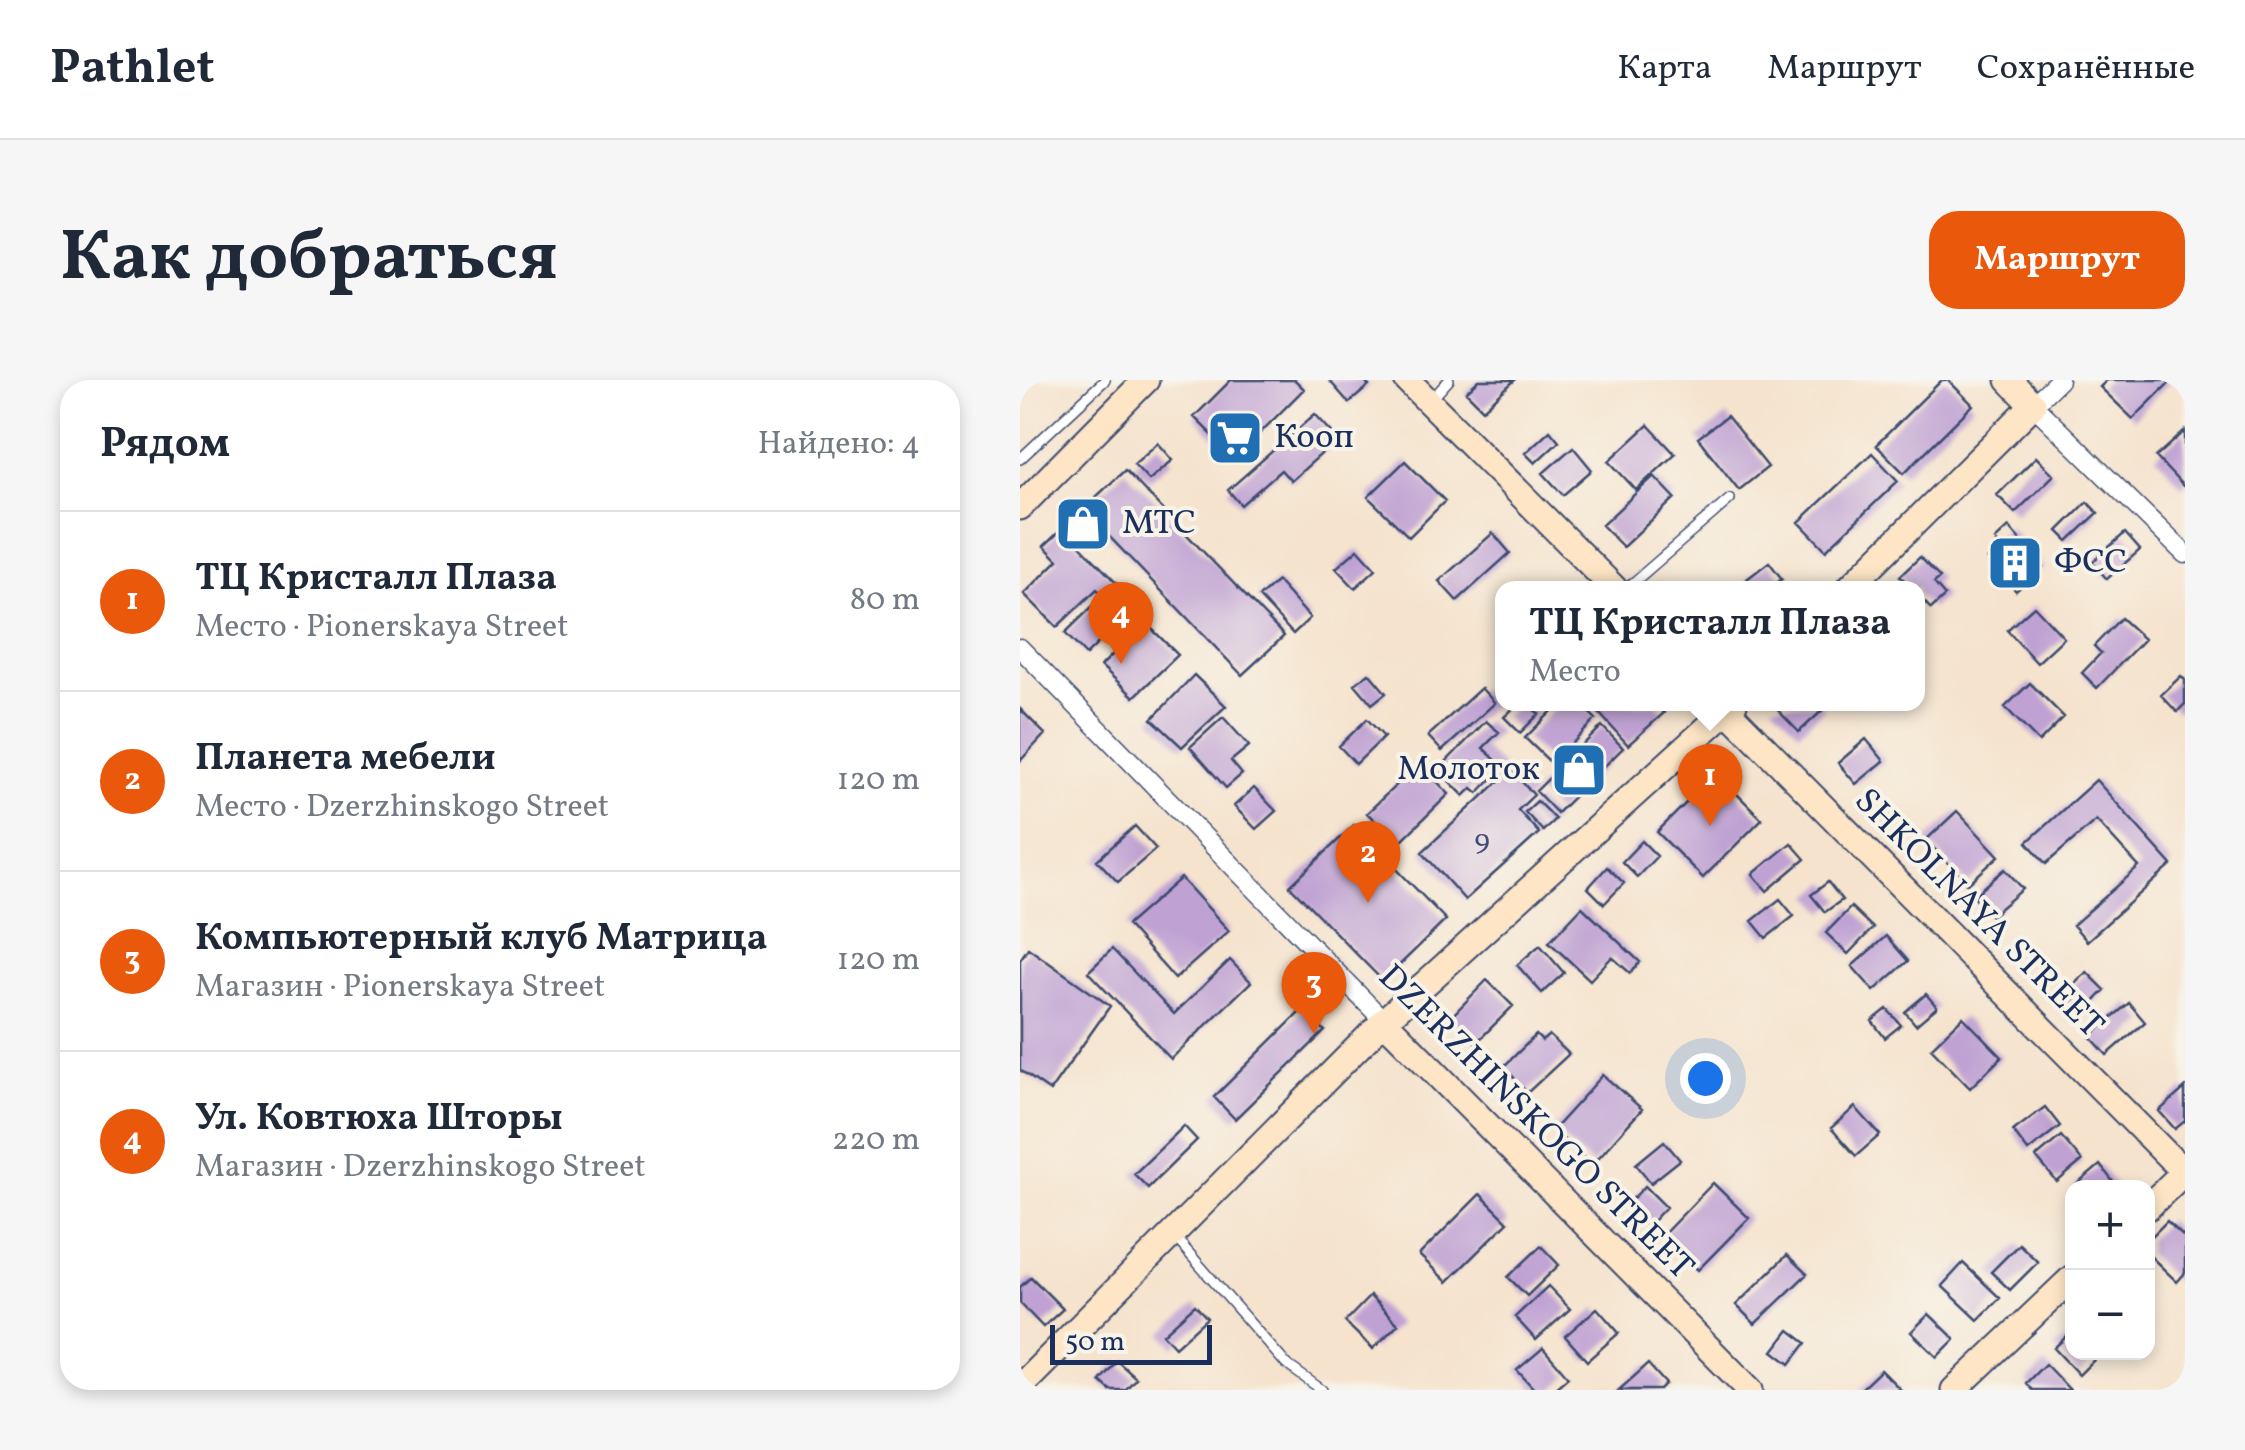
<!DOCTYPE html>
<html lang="ru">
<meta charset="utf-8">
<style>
body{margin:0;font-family:Vollkorn,serif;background:#f6f6f7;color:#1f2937}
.controls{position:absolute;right:30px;bottom:30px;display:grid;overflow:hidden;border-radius:20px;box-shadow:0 5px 15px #0003}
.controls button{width:90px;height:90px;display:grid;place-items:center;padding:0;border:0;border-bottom:2px solid #e0e1e3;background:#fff;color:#1f2937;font:50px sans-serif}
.scale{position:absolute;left:30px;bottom:25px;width:162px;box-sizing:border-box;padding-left:10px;border:5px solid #1b2f5e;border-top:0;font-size:28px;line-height:35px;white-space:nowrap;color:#1b2f5e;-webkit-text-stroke:8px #f7f3e8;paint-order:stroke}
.you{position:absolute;left:685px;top:698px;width:35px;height:35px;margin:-25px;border:8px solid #fff;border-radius:50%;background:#1a73e8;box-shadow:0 0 0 15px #1a73e833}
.badge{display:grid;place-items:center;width:65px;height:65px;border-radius:50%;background:#ea580c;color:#fff;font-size:32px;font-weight:700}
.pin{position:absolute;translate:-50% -82px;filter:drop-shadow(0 2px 5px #0008)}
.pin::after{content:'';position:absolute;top:52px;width:35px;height:30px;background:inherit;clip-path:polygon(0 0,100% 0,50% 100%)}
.popup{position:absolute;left:475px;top:201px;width:430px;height:130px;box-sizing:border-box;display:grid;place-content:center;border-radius:20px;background:#fff;filter:drop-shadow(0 2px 8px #0005);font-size:32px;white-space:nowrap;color:#747a83}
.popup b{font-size:38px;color:#1f2937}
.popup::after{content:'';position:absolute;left:50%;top:100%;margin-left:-20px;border:20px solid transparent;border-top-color:#fff}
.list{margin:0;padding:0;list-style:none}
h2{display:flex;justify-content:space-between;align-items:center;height:130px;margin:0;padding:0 40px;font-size:42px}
h2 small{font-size:32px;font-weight:400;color:#747a83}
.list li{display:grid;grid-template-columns:65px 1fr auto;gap:30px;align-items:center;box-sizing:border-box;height:180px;padding:0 40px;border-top:2px solid #e0e1e3}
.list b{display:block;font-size:38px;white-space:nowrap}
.list p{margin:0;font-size:32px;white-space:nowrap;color:#747a83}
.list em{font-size:32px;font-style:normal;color:#747a83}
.map{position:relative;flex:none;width:1165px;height:1010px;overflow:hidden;border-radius:30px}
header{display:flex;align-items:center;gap:60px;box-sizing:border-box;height:140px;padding:0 50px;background:#fff;border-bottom:2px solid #e0e1e3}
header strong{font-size:48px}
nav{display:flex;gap:55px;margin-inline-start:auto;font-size:35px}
.intro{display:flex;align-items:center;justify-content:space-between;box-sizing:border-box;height:240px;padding:0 60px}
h1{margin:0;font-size:70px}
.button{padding:25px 45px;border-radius:30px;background:#ea580c;color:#fff;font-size:35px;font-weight:700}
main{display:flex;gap:60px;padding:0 60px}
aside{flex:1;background:#fff;border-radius:30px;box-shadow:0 5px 15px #0003}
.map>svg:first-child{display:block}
.building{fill:#bfa2d3}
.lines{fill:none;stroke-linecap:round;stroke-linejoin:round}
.lane-casing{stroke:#3c4a6f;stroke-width:12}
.street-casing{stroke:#3c4a6f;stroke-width:21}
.secondary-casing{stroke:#3c4a6f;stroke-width:29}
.lane{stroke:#fff;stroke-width:9}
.street{stroke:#fff;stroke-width:18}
.secondary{stroke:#fde5c5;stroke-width:25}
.labels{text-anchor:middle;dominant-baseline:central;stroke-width:8;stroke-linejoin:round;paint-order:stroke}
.number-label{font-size:30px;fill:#444c7b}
.poi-label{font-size:35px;fill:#1b2f5e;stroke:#f7f3e8;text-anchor:start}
.street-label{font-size:35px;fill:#1b2f5e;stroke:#f7f3e8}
</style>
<header>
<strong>Pathlet</strong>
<nav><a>Карта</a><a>Маршрут</a><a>Сохранённые</a></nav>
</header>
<div class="intro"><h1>Как добраться</h1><a class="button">Маршрут</a></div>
<main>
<aside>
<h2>Рядом<small>Найдено: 4</small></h2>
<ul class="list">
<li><span class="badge">1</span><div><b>ТЦ Кристалл Плаза</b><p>Место · Pionerskaya Street</p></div><em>80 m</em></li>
<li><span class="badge">2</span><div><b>Планета мебели</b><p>Место · Dzerzhinskogo Street</p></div><em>120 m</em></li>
<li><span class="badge">3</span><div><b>Компьютерный клуб Матрица</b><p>Магазин · Pionerskaya Street</p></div><em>120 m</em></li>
<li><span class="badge">4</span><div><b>Ул. Ковтюха Шторы</b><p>Магазин · Dzerzhinskogo Street</p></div><em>220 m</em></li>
</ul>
</aside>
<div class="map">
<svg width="1165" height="1010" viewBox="0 0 1165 1010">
<rect width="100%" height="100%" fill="#f7f3e8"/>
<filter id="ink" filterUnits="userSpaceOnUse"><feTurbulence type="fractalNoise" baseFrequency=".01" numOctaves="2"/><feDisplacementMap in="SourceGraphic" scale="20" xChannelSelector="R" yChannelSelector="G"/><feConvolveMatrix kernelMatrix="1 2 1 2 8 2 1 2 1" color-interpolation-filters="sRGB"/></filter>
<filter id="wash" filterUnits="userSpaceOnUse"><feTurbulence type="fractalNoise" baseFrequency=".0048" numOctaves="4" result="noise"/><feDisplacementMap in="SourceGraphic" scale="40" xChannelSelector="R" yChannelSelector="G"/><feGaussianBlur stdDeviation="2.25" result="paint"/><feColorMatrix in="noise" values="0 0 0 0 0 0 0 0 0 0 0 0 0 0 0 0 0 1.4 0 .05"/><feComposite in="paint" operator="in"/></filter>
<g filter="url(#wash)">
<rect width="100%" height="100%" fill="#f5e3cd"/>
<g id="blocks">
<path class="building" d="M211 0H275L284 9 215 78 174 37Z
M309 0H343L349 6 329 23Z
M459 0H495L463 29 446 12Z
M922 0H928L953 25 884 93 856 65Z
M1087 0H1146L1149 3 1113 39 1080 7Z
M295 34 318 59 271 101 261 90 221 125 208 110Z
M707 36 748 87 719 110 678 58Z
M628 45 655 74 616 110 589 81Z
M530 50 539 61 515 83 505 73Z
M1165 51V104L1163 106 1136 77Z
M138 63 153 80 129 100 114 84Z
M553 67 572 90 543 115 523 93Z
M852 73 878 101 806 170 779 142Z
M1016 77 1034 95 995 133 977 115Z
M385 81 425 121 389 157 348 117Z
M105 90 264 256 222 295 63 129Z
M634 96 655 118 603 167 582 145Z
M1067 122 1078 133 1048 161 1038 151Z
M989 147 1023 187 996 211 968 179 981 167 975 160Z
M43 148 105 212 92 225 77 209 37 247 4 214 38 180 24 166Z
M473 153 490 173 437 221 419 201Z
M1105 153 1120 170 1087 199 1072 182Z
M338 169 356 189 335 208 316 188Z
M900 177 920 198 914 203 925 216 911 229 898 215V208H892L880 196Z
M749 182 762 199 750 208H734L727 199Z
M257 201 290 238 273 254 239 217Z
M79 220 101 241 66 275 45 253Z
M1014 226 1044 258 1017 283 987 250Z
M1101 238 1124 259 1077 308 1062 293 1081 273 1074 266Z
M125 242 158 275 114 317 81 286Z
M349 293 366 313 352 324 335 304Z
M174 295 206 326 162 367 132 339Z
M1161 296 1165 300V324L1157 332 1141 315Z
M1010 303 1044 337 1019 362 985 327Z
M461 308 475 323 422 371 408 356Z
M498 324H508L519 334 500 353 484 337Z
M539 324H560L576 339 532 384 505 358Z
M571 324H636L644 333 608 365Z
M752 324H800L805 328 779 352Z
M0 329 25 354 0 381Z
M203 337 229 366 211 381 222 394 206 408 170 367Z
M347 339 364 357 336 384 319 366Z
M466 341 479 352 463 368 483 387 458 413 452 408 444 416 418 390Z
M582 346 603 368 537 433 516 411Z
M846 359 864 381 836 404 818 383Z
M399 383 429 414 378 464 347 433Z
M491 390 514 415 498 430 519 453 445 520 402 472Z
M696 393 742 439 683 498 637 452Z
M1076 400 1152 485 1067 561 1053 545 1119 487 1076 440 1026 484 1007 462Z
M234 408 256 431 236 449 214 426Z
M517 421 535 439 523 451 505 432Z
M937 431 979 476 948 504 906 460Z
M334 445 426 540 363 601 270 506Z
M115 446 136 469 98 502 77 480Z
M622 461 637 476 617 497 602 482Z
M771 463 785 479 747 511 733 494Z
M587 487 604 503 584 524 568 508Z
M985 489 1003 509 971 536 954 516Z
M161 498 209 551 155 599 107 545Z
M808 502 822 520 805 532 791 515Z
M760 519 774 536 746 558 732 541Z
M562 527 620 582 610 593 592 577 570 600 529 562Z
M831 527 853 548 828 574 806 553Z
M866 556 888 581 854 611 832 586Z
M520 565 544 593 522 613 497 585Z
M8 568 90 626 30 711 0 690V580Z
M92 569 154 634 210 580 231 602 151 679 68 592Z
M1067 592 1085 610 1060 636 1041 617Z
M467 600 493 626 456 663 430 638Z
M906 614 917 627 896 645 885 632Z
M1109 623 1125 642 1087 675 1070 656Z
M283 629 305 651 215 739 194 717Z
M867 629 881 645 865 658 852 641Z
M943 637 982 677 950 708 911 668Z
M516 655 522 661 529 655 549 674 507 713 484 686Z
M583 695 622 729 572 785 533 750Z
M1165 708V741L1155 749 1139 731Z
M835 727 860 755 836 776 811 748Z
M1025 727 1040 746 1008 771 993 751Z
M164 746 177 760 128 808 114 794Z
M1041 756 1062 781 1037 802 1016 777Z
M644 761 660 780 631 803 616 784Z
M1080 785 1098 808H1053Z
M693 803 729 838 678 890 642 856Z
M625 806 646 827 628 846 607 825Z
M460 814 488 842 427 902 399 875Z
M1147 841 1165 858V893L1157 902 1128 874V860Z
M999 864 1018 882 990 910 971 892Z
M521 866 539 885 507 916 488 897Z
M767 875 787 894 735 944 716 925Z
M943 883 980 918 958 940 922 906Z
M11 897 43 929 23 947 0 923V907Z
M528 906 550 929 516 960 495 937Z
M350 916 378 944 353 969 325 942Z
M175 925 187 938 155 967 143 954Z
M577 928 599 953 567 981 545 956Z
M909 934 935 959 917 977 891 952Z
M769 950 786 963 770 984 753 971Z
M1049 954 1052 958V972H1067L1074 980 1059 995 1034 968Z
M523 968 548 997 533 1010H515L497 990Z
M97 981 116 998 105 1010H90L80 1001Z
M628 984 646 1004 640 1010H599Z
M1025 984 1050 1010H1012L1006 1003Z
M861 990 881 1010H840Z"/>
</g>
</g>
<g filter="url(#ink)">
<use href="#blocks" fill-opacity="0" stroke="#3c4a6f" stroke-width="2.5"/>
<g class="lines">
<g class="lane-casing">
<path id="lane" d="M411 20 429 0
M0 79 85 0
M607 208 710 119
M154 856 266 984 302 1010"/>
</g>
<g class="street-casing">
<path id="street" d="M1039 0 1013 25 1165 174
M0 268 364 641"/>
</g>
<g class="secondary-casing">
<path id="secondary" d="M387 0 594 208
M0 127 126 0
M829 208 1013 25 989 0
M701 324 1165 793
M364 641 730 1010
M1128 827 1165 791
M0 1007 364 641 714 324
M934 1010 1052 898"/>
</g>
<use href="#lane" class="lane"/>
<use href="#street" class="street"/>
<use href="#secondary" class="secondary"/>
</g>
</g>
<defs>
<g id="supermarket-square" transform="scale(2.875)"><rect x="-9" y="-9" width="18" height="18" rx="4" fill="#1f6fb2" stroke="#f7f3e8"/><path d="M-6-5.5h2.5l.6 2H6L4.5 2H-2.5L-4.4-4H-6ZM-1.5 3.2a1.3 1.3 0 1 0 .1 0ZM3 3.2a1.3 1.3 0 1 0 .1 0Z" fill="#fff"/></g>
<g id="shop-square" transform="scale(2.875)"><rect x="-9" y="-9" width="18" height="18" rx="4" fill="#1f6fb2" stroke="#f7f3e8"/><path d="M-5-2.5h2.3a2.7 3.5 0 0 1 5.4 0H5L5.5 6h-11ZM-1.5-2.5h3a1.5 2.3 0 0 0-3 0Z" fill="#fff"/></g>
<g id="building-square" transform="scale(2.875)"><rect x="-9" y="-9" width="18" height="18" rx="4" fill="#1f6fb2" stroke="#f7f3e8"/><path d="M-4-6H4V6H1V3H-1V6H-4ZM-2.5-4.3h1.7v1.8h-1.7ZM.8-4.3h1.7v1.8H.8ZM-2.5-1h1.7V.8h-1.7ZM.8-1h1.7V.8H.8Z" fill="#fff"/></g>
</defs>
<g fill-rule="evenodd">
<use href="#supermarket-square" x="215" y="58"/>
<use href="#shop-square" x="63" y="144"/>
<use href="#building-square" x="995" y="183"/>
<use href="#shop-square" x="559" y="390"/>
</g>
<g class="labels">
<g class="number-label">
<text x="462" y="461">9</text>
</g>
<g class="poi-label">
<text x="254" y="58">Кооп</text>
<text x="102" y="144">МТС</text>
<text x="1034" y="183">ФСС</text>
<text x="520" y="390" text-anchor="end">Молоток</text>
</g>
<g class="street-label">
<text transform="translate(958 534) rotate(45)">SHKOLNAYA STREET</text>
<text transform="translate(515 743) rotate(45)">DZERZHINSKOGO STREET</text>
</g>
</g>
</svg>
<div class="controls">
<button>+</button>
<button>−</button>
</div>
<div class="scale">50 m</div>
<div class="you"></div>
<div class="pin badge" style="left:690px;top:446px">1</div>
<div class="popup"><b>ТЦ Кристалл Плаза</b>Место</div>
<div class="pin badge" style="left:348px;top:523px">2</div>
<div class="pin badge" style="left:294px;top:654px">3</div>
<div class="pin badge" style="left:101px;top:284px">4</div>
</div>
</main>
